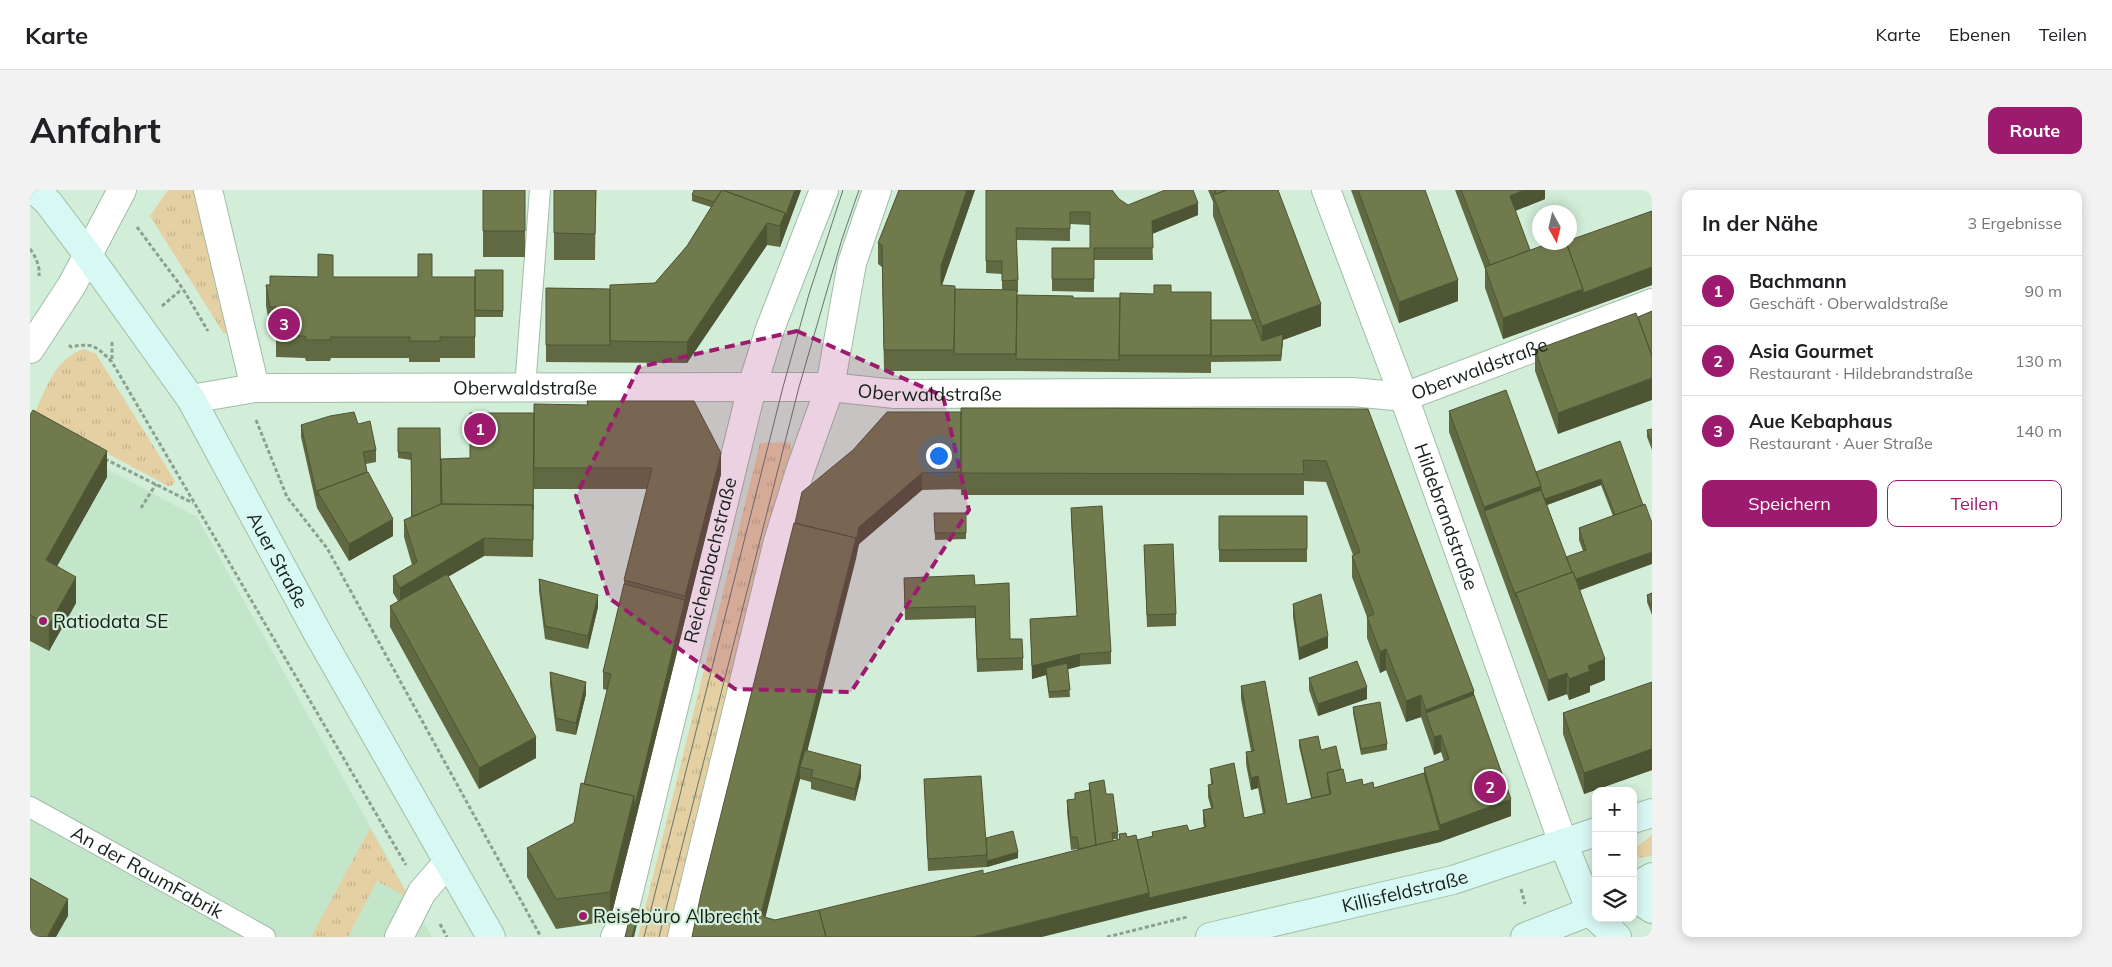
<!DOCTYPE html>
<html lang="de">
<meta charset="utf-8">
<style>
body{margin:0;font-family:Mulish,sans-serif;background:#f2f2f2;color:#202124}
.controls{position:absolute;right:15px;bottom:15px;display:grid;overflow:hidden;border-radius:10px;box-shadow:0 2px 12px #0003}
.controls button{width:45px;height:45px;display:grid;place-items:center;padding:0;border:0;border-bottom:1px solid #e0e0e0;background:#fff;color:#202124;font:25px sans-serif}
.compass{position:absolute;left:1502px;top:15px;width:45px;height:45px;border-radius:50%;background:#fff;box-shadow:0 2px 12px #0003;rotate:172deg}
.you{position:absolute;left:908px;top:265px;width:18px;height:18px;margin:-12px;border:4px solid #fff;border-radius:50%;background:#1a73e8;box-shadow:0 0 0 8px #1a73e833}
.badge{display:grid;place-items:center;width:32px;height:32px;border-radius:50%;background:#9c1b6f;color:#fff;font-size:16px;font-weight:700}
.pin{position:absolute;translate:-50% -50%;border:2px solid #fff;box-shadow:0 1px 5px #0006}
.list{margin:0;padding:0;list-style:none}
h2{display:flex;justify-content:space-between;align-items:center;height:65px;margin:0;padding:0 20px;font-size:21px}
h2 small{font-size:16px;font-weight:400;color:#757577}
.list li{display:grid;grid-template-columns:32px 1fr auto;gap:15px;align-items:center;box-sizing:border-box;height:70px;padding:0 20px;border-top:1px solid #e0e0e0}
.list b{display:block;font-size:19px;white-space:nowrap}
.list p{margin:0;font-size:16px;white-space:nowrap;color:#757577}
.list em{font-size:16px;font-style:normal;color:#757577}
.actions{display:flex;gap:10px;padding:15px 20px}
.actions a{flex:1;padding:11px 0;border:1px solid #9c1b6f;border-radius:10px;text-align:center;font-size:18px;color:#9c1b6f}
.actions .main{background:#9c1b6f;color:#fff}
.icon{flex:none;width:28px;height:28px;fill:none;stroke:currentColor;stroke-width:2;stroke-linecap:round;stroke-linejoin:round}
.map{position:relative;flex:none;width:1622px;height:747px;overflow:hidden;border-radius:10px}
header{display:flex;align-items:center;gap:30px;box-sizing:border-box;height:70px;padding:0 25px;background:#fff;border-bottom:1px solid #e0e0e0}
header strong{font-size:24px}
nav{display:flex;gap:28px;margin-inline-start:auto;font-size:18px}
.intro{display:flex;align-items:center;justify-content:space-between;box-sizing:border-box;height:120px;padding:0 30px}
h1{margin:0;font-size:35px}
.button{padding:12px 22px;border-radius:10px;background:#9c1b6f;color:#fff;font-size:18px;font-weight:700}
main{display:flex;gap:30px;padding:0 30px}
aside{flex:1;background:#fff;border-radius:10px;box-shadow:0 2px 12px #0003}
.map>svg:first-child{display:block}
.built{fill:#c3e6cb}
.grass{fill:url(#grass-tufts)}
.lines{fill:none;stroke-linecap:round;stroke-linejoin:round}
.lane-casing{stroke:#a1bca7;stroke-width:22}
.street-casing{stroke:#a1bca7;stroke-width:30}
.secondary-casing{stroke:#a1bca7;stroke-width:30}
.path{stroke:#8ba08f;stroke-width:3;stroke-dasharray:4 2.5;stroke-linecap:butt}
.lane{stroke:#fff;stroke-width:20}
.street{stroke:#fff;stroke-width:28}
.secondary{stroke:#d8f8f4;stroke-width:28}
.tram{stroke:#647669;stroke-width:1}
.wall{fill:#606941;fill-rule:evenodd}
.shaded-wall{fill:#4e5535}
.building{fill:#707a4c;stroke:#4e5535}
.marked{fill:#9c1b6f;fill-opacity:0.2;stroke:#9c1b6f;stroke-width:4;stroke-dasharray:10 6;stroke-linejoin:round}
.poi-dot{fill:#9c1b6f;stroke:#d2eed8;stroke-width:2}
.labels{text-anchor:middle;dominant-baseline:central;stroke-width:4.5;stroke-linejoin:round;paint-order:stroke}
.street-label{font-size:19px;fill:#17211a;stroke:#d2eed8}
.poi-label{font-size:19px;fill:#17211a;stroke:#d2eed8;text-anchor:start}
</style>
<header>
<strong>Karte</strong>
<nav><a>Karte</a><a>Ebenen</a><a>Teilen</a></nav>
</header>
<div class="intro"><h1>Anfahrt</h1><a class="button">Route</a></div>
<main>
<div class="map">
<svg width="1622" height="747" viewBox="0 0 1622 747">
<defs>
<pattern id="grass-tufts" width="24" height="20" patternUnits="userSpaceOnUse" patternTransform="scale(1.25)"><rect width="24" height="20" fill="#e4d0a3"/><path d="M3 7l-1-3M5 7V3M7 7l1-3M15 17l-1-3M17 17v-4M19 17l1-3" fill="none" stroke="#c3b28c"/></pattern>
</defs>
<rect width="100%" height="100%" fill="#d2eed8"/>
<path class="built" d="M0 238 167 327 402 747H0Z"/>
<path class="grass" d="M138 0H165L198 142 194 144 120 26Z
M54 159 66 164 145 291 143 295 138 296 4 224C16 199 25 168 54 159Z
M761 252 760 258 770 257 642 747H608L730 253Z
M340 638 377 704 375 706 347 691 318 747H281Z
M1622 645V666L1609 668 1604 659Z"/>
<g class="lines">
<g class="lane-casing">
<g id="lane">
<path d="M495 198 510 0"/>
<path id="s1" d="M0 617 235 747"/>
</g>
</g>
<g class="street-casing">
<g id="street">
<path d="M178 0 225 198"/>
<path id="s2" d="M1296 0 1374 207 1533 653"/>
<path d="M0 159 42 95 92 0"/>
<path id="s3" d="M161 209 225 198 753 197H800L865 204 1323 202 1374 207 1622 113"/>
<path d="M369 747 392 702 418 672"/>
<path id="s4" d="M585 747 590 738 722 197 740 139 794 0"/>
<path d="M652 747 748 351 771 278 800 197 822 73 847 0"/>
</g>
</g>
<g class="secondary-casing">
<g id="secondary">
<path id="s5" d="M5 0 18 12 58 65 161 209 287 442 461 747"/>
<path d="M1603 629 1622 623"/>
<path d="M1533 653 1561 721 1566 727"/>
<path d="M1603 698 1622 687"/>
<path d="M1603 706 1622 719"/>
<path d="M1567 728 1587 747"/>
<path id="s6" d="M1180 747 1423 690 1566 642"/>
<path d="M1495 747 1566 719"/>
</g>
</g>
<path class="path" d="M107 37 153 99 178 141
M0 59C6 67 10 76 9 86
M132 116 152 99
M82 152V172
M39 155 41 157C63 152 67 157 82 172L376 675
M226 230 257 307 297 358 511 747
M75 269 163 313
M111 318 126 294
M1491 699 1495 714
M410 734 417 747
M1077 747 1157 727"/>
<use href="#lane" class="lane"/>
<use href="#street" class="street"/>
<use href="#secondary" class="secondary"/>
<path class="tram" d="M614 747 753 197 779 104 813 0
M629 747 769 197 812 49 829 0"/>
</g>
<path class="wall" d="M453 0H495V67H453Z
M524 0H566L565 70H524Z
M771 0 750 57 737 55 657 173 516 172V98L580 99 625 93 657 56 681 17 662 11V5Z
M869 0H945L912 95 925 99 972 100V84L956 83V0L1089 9 1098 15 1168 25 1122 44 1123 70H1064V102L1022 101V58H1060V35L1040 34V51L986 50 988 90V102H987V105L1043 108H1090L1141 102 1181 155 1222 130 1183 26V12L1178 0H1248L1291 136 1253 150 1251 171 1181 172V183L986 181H854L852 77 848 74V53Z
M1321 0H1395L1428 111 1369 133Z
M1425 0H1515V9L1485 21 1500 60 1540 52 1622 21V95L1473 149 1455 98V79Z
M473 80V127H445V168H410V172H379V168H301L300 171H276L275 168 246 167V139L240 138 236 116V95L303 87H445Z
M1608 127 1528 244 1505 181V160Z
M557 211 691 284 604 636 580 731 526 739 497 687V658L544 633 554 594 577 500 573 499V482L594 394V390L617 299H504V269L503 367 454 366 418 386 506 568 449 599 360 437V416L368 411 363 403V386L382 375 374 347V330L381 327V270L368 268V238L411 269 440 268 504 223 557 215Z
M1338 219 1444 505 1481 626 1410 652 1119 720 662 747 765 333 823 260 931 222ZM931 290V305H1274V291L1296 292 1323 365 1322 366V387L1337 427V448L1350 483 1356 480 1376 532 1391 527 1404 565 1411 562 1414 571 1394 578V583L1344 598 1333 595 1316 593 1311 579 1291 560 1269 550V556L1281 608 1257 614 1211 496V509L1221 561 1216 562V574L1221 600 1228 598 1233 624 1214 628 1180 579 1181 594 1178 595V607L1181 618 1173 620V632L1174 637 1159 641 1122 642V647L1107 650 1089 644V649L1083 651V649H1088V642L1076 604 1059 593V601L1045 609 1037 610V622L1041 660 1047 659V660L953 684 789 720 745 730 735 727 770 589 781 592V599L825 611 831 587 777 561 829 354 892 300 931 299Z
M1419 221 1506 282 1590 251 1613 315 1550 400 1575 490 1560 496V502L1539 510 1537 504 1518 511 1419 242ZM1571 295 1583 326 1549 338V350L1553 361 1536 367 1517 315Z
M0 225 77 287 27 376 46 413 19 461 0 451Z
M328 234 346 260V272L336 274 337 282 363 346 319 371 287 318 271 247V235Z
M1622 239V260L1617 247V240Z
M1041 318 1081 462V474L1050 476 1038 479 1040 507 1019 508 1016 485 1002 489 1000 429 1047 426 1041 331Z
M904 323H936V349L905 350Z
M1189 326H1277V372H1189Z
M1114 355 1146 424V436L1117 437Z
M874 388 945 395 993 468V480L947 482 945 428 875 430Z
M509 389 568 417 558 459 515 449 509 401Z
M1622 403V425L1617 412V405Z
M1263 414 1298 458 1269 470 1263 427Z
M520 482 556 504 546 545 526 541 520 494Z
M1279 488 1337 509 1288 526 1279 500Z
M1622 492V580L1554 604 1533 544V523Z
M1323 517 1357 554V560L1331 565 1323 523Z
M894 589 956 648 988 668 957 677 898 681Z"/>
<path class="shaded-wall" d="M765 0H771L750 57V36Z
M937 0H945L911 98V76Z
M1494 0H1515V9L1480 23V6Z
M1168 13V25L1122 44V31Z
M737 33V55L657 173V152Z
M1622 77V95L1553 120V103Z
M1428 90V111L1369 133V112Z
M1553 99V120L1473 149V128Z
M1291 114V136L1253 150 1251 171V165L1232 158V136Z
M1622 188V210L1528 244V223Z
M77 261V287L16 396V370Z
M691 263V284L604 636 580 731V702L655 410V406Z
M892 283V300L829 354 826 369V352L829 337Z
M1571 289V295L1460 336 1454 321V317L1511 296Z
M363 329V346L319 371V354Z
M454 348V366L370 415V398Z
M826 348V369L773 578 770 577V589L732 741V720Z
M1622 362V374L1493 421 1487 406Z
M46 387V413L19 461V435Z
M568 405V417L558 459V446Z
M1298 446V458L1269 470V458Z
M1356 459V480L1350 483V462Z
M1050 464V476L1017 485 1016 478V485L1002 489V476Z
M1575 469V490L1560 496V502L1539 510V489L1558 476Z
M1537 483V504L1518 511V490Z
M556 492V504L546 545V533Z
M1337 497V509L1288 526V514Z
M1444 501V522L1396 523V541V520Z
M1391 505V527L1376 532V511Z
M1411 545V562L1404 565V547Z
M506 547V568L449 599V578Z
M1622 559V580L1554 604V583Z
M831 575V587L825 611V599Z
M1228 586V598L1221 600V588Z
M1481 609V626L1410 652 1119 720 1012 747H943L1119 703 1410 640V635Z
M988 662V668L957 677V671Z
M38 709V726L26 747H17Z
M609 720V726L604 747H602Z"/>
<path class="building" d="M453 0H495V41H453Z
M524 0H566L565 44 524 43Z
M664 0H692L684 12 662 5Z
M692 0 755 23 750 36 737 33 657 152 580 151V95L625 93 657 56Z
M693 0H765L755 27V23Z
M869 0H937L911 76V95L925 96 924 160H854L852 55 848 53Z
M956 0H1082L1089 9 1098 15 1135 0H1163L1168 13 1122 31 1123 58H1064V89H1022V58H1060V22H1040V39L986 38 988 90 972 91V71H956Z
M1185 0H1197L1186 4Z
M1197 0H1248L1291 114 1232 136 1183 5Z
M1328 0H1395L1428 90 1369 112Z
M1431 0H1494L1480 6 1500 60 1460 75Z
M1622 21V77L1553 103V99L1536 52H1540V50Z
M1522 52H1536L1553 99 1473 128 1455 77Z
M288 64 303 65V87H388V64H402V87H445V147H410V151H379L380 147H301L300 150H276L275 146H246V117H240L236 95H240V86L288 87Z
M445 80H473V121L445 120Z
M1124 95H1141V102H1181V165H1089L1090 103 1124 104Z
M516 98 580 99V155H516Z
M925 99 987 100 986 164H924Z
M987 105 1043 106V108H1090L1089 170 986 169Z
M1622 121V166L1608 127Z
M1606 123 1622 166V188L1528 223 1505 160Z
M1181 130H1224L1232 151 1253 144 1251 165 1181 166Z
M1476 200 1511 296 1454 317 1419 221Z
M557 211H664L691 263 655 406 594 390 622 278H504V214L558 215Z
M931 218 1338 219 1444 501 1396 520 1391 505 1376 511 1356 459 1350 462 1337 427 1344 424 1322 366 1330 362 1296 271 1273 270 1274 284 931 283Z
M3 220 77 261 16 370 46 387 19 435 0 425V225Z
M324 222 328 234 340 231 346 260 333 262 337 282 287 301V306L271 235 300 226Z
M857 222H931V282L892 283 829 337 826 352V348L765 333 772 302 823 260Z
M440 223H504L503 320V315L412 314 411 269 440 268Z
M368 238H410L411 314 382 327 381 263 368 262Z
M1622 239V254L1617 240Z
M1590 251 1613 315 1585 325 1571 289 1515 309 1511 300V296L1506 282Z
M338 282 363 329 319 354 287 301Z
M1511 300 1542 382 1486 403V407L1454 321Z
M412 314 503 315V350L454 348 370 398 363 386 387 372 374 330Z
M1615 314 1622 333V362L1546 389 1543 382H1542L1536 367 1556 360 1549 338Z
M1072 316 1081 462 1050 464 1002 476 1000 429 1047 426 1041 318Z
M904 323H936V343H905Z
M1189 326H1277V359L1189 360Z
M764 333 826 348 732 720 734 727 745 730 789 720 796 747H662L671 704Z
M1143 354 1146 424 1117 425 1114 355Z
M1543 382 1575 469 1558 476 1560 481 1539 489 1537 483 1518 490 1486 403Z
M417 384 506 547 449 578 360 416Z
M944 385 945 395 979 393 980 449H992L993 468 947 469 945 416 875 418 874 388Z
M509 389 568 405 558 446 515 436Z
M594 394 655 410 604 619V606L554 594 581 484 573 482Z
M1622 403V418L1617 405Z
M1291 404 1298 446 1269 458 1263 414Z
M1327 471 1337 497 1288 514 1279 488Z
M1037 473 1040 500 1019 502 1016 478Z
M520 482 556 492 546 533 526 528Z
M1235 491 1257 614 1301 604 1297 583 1313 579 1316 593 1332 589 1333 595 1343 592 1344 598 1394 583 1410 640 1119 708V703L1107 650 1123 646 1122 642 1157 635 1159 641 1176 637 1173 620 1183 618 1178 595 1183 594 1180 579 1204 573 1214 628 1235 623 1228 586 1221 588 1216 562 1224 561 1211 496Z
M1622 492V559L1554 583 1533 523Z
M1444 505 1481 609 1410 635 1394 578 1419 569 1411 545 1404 547 1396 523Z
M1350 512 1357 554 1331 559 1323 517Z
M1288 546 1291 560 1306 556 1311 579 1297 583 1298 588 1297 589 1300 604 1282 608 1269 550Z
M775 560 831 575 825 599 781 587 783 580 770 577Z
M951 586 957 665 898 669 894 589Z
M1074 590 1076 604H1083L1088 642 1082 643 1083 651 1066 655 1059 593Z
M551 593 604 606 580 702 526 709 497 658 544 633Z
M1060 600 1066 655 1049 659 1047 647H1041L1037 610 1045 609V603Z
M983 641 988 662 957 671 956 648Z
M1096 643 1097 647 1106 645 1119 703 943 747H796L789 720 953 680V684L1090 649 1089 644Z
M0 688 38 709 17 747H0Z
M602 718 609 720 602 747H595Z"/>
<path class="marked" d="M767 141 913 206 939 320 821 502 705 499 579 408 546 306 609 177Z"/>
<g class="poi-dot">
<circle cx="13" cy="431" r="5"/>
<circle cx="553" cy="726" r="5"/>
</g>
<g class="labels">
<g class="street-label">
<text stroke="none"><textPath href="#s3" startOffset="1295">Oberwaldstraße</textPath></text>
<text stroke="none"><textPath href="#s3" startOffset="335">Oberwaldstraße</textPath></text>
<text stroke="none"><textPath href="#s3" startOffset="740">Oberwaldstraße</textPath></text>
<text stroke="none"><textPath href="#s2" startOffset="348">Hildebrandstraße</textPath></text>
<text stroke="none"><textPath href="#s5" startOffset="444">Auer Straße</textPath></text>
<text stroke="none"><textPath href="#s4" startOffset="389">Reichenbachstraße</textPath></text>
<text stroke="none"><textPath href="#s1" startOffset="134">An der RaumFabrik</textPath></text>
<text stroke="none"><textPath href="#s6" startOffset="200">Killisfeldstraße</textPath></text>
</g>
<g class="poi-label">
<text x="23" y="431">Ratiodata SE</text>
<text x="563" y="726">Reisebüro Albrecht</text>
</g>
</g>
</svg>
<div class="controls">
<button>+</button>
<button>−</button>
<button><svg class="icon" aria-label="layers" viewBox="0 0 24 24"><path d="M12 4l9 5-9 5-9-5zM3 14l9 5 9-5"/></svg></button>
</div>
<svg class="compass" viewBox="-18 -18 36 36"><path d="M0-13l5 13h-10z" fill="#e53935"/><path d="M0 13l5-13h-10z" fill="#757577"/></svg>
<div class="you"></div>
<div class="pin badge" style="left:450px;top:239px">1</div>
<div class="pin badge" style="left:1460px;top:597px">2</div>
<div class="pin badge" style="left:254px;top:134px">3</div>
</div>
<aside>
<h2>In der Nähe<small>3 Ergebnisse</small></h2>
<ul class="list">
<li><span class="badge">1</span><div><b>Bachmann</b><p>Geschäft · Oberwaldstraße</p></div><em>90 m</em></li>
<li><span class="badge">2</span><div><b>Asia Gourmet</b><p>Restaurant · Hildebrandstraße</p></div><em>130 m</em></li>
<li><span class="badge">3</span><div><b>Aue Kebaphaus</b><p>Restaurant · Auer Straße</p></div><em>140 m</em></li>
</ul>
<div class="actions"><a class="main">Speichern</a><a>Teilen</a></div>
</aside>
</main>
